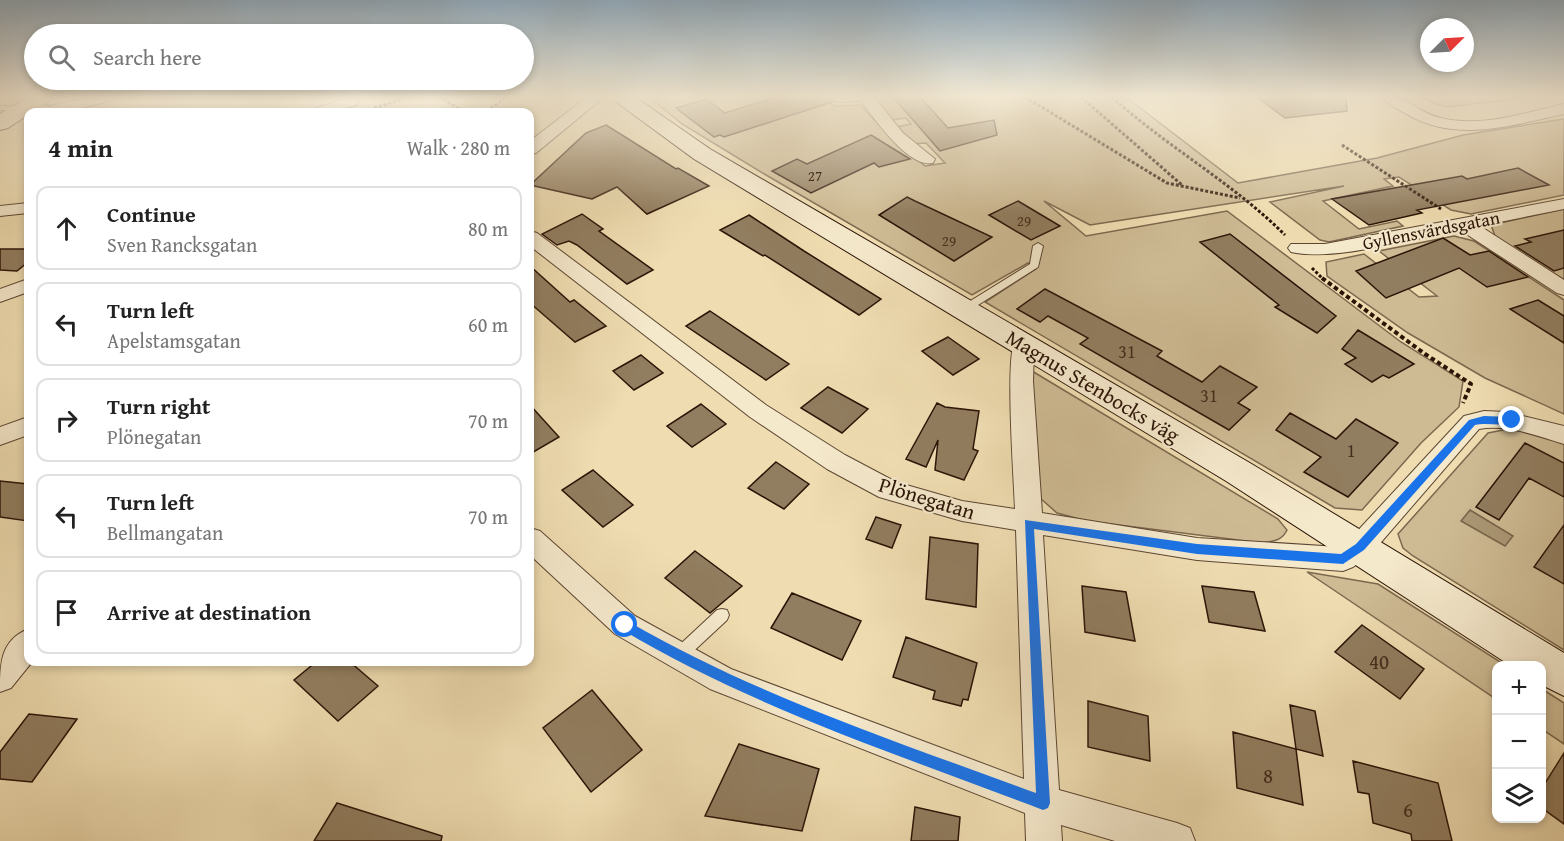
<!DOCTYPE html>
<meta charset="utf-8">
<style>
body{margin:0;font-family:"Gentium Book Plus",serif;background:#f6f6f6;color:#222}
.controls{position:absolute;right:18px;bottom:18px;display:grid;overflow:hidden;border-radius:12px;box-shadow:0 3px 9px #0003}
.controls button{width:54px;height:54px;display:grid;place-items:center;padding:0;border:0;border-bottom:2px solid #e0e0e0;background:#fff;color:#222;font:30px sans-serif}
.compass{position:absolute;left:1420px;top:18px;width:54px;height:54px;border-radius:50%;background:#fff;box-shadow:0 3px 9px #0003;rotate:66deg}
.stop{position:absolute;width:18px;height:18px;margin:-14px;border:4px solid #1a73e8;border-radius:50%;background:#fff}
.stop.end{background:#1a73e8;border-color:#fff;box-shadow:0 2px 6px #0008}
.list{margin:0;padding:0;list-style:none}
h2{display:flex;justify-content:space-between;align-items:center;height:78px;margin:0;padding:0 24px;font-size:26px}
h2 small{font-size:20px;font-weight:400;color:#767676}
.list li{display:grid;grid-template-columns:39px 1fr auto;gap:18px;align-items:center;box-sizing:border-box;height:84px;margin:0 12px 12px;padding:0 12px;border:2px solid #e0e0e0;border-radius:12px}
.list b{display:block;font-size:22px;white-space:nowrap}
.list p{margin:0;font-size:20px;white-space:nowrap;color:#767676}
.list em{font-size:20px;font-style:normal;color:#767676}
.icon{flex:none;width:33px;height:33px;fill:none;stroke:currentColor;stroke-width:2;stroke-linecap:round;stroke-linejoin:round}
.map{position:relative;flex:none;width:1564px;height:841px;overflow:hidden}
.search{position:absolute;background:#fff;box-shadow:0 3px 9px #0003;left:24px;top:24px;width:510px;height:66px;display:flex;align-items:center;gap:15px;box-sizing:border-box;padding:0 21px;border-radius:33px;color:#767676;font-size:22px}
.panel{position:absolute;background:#fff;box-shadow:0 3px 9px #0003;left:24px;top:108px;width:510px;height:558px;border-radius:12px}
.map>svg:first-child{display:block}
.green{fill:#cebb94;stroke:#7c684e;stroke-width:1.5}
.water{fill:#ac9977;stroke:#78644a;stroke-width:1.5}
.building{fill:#917d5f;stroke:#2b1407;stroke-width:1.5}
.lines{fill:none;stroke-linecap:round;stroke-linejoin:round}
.lane-casing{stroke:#5c4632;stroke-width:2}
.street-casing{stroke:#5c4632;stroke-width:2}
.secondary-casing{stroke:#2b1407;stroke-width:2}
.path-far1{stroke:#2b1407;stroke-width:3;stroke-dasharray:3 2;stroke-linecap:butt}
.path{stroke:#2b1407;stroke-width:4;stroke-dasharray:4.5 3;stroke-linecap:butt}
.lane{fill:#f5e9cc;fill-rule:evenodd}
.street{fill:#f5e9cc;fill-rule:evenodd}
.secondary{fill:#f5e9cc;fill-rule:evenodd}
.route{fill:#1a73e8}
.labels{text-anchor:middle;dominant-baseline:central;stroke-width:4.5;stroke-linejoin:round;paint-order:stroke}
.far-number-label{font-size:15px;fill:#442e1d}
.far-street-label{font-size:18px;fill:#2b1407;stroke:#f5e9cc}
.number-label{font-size:18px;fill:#442e1d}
.street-label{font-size:21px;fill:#2b1407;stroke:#f5e9cc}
.near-number-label{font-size:21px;fill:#442e1d}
</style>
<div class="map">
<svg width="1564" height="841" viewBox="0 0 1564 841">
<rect width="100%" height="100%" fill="#efddb1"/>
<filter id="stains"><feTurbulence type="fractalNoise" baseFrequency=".00333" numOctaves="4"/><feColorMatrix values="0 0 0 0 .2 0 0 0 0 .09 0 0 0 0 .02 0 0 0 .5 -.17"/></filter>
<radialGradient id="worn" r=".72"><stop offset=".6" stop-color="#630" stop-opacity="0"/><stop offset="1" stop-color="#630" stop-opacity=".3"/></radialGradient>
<path class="green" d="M649 97H820L835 106 861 105 878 124 925 166 945 163 926 143 911 144 896 127 911 124 906 118 892 120 874 97H1126L1238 183 1377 158 1463 135 1564 119V195L1471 214 1451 210 1399 177 1384 179 1393 186 1323 201 1359 229 1397 221 1403 226 1329 242 1320 240 1270 202 1344 186 1090 225 1044 201 1086 236 1227 211 1401 342 1463 381 1459 407 1421 443 1362 510 1335 508 985 302 1036 269 1028 263 972 295 766 175 682 124Z
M1423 97H1533L1447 107 1433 103Z
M1564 209V281L1495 236 1491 225Z
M1454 236 1474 241 1564 300V414L1485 378 1408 333 1327 276 1326 262 1364 254 1419 297 1437 296 1379 251Z
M1032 371 1278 519 1287 530C1282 541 1273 541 1262 543L1087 521 1057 513 1040 498Z
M1513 428 1564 443V650L1413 556 1403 548 1398 534 1488 433Z
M1307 572 1378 584 1505 665 1496 666V699Z
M1542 689 1564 703V744L1542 729Z"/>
<path class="water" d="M1470 510 1513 536 1505 546 1461 521Z"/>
<path class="building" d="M776 97H827L832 102 724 137 720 135 714 137 676 108 706 99 725 113Z
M893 97H920L948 128 994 120 997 135 940 151Z
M1257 97H1346L1347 111 1285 118Z
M606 125 676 169 678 168 709 186 647 214 617 187 592 199 530 185 586 133Z
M871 135 910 159 879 167 874 163 811 193 772 171 797 159 807 164Z
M1518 168 1549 185 1417 210 1422 213 1369 225 1332 199 1462 176 1467 179Z
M907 197 915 201 992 237 954 261 879 215Z
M1018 201 1060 226 1031 240 989 215Z
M582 214 603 229 599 231 653 270 627 284 577 245 569 241 557 245 542 234Z
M749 215 804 251 881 299 859 315 765 255 763 256 720 230Z
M1564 230V268L1554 271 1515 246 1531 242 1525 239Z
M1230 234 1336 316 1317 333 1275 307 1279 305 1200 242Z
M1443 238 1470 255 1489 251 1528 277 1487 287 1459 268 1386 298 1356 271Z
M0 249H28V262L17 271 0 270Z
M530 266 570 302 574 300 606 326 575 342 530 303Z
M1045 289 1162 351 1157 356 1202 382 1220 366 1257 387 1238 403 1250 410 1229 430 1080 344 1088 338 1048 316 1040 322 1017 309Z
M1538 300 1564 316V343L1510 309Z
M710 311 789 364 766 380 686 326Z
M1358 330 1414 364 1389 378 1383 375 1372 382 1345 364 1356 358 1342 349Z
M948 337 979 359 953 375 922 351Z
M641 355 663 373 634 390 613 371Z
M828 387 868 409 842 433 801 408Z
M937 403 945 407 979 411 973 449 978 451 964 480 935 470 938 440 926 467 906 459Z
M701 404 726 424 692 447 667 426Z
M530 405 559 437 530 454Z
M1290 413 1336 439 1356 419 1398 443 1348 497 1304 472 1321 457 1276 430Z
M1525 443 1564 463V497L1529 478 1499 520 1476 507Z
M776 462 809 484 784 509 748 488Z
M593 470 633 505 603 527 562 490Z
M0 481 28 484V521L0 517Z
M876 517 901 525 892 548 866 539Z
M1564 525V584L1534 567Z
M930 537 978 544 976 607 926 599Z
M695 551 742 586 710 613 665 578Z
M1082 586 1126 592 1135 641 1085 632Z
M1202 586 1254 592 1265 631 1209 622Z
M792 593 861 621 842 660 771 628Z
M1362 625 1424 669 1400 699 1335 652Z
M906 637 977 663 968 700 963 699 961 706 933 699 935 691 893 677Z
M316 662H350L378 686 338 721 294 680Z
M592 690 642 750 591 792 543 728Z
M1088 701 1148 716 1150 761 1088 747Z
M1290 705 1315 711 1323 756 1296 749Z
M29 714 77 719 32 782 0 779V752Z
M1233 732 1296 749 1303 805 1237 788Z
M739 744 819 769 802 831 705 816Z
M1564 753V824L1542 808V788Z
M1353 761 1438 783 1452 841H1412L1411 834 1373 823 1369 794 1358 792Z
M337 803 442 836 441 841H314Z
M915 807 960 817 958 841H911Z"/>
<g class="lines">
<g class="lane-casing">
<path id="lane" d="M0 106 23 107 27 109 23 111 0 110Z
M1038 243 1043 246 1038 267 967 312H959L958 310 959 308 1030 264 1033 246Z
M722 609 727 610 729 615 727 620 683 661 678 663 673 661 670 656 673 651 717 610Z"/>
</g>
<g class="street-casing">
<path id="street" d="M90 97H116L113 100C86 107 45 119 18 112L16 109 24 104 50 106Z
M351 97 359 102 356 105 333 112H311L313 109Z
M587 97H604L536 153 530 154V141Z
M829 97H874L903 133 935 159 933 163C909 169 874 118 861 101L837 102Z
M1382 97C1411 95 1416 113 1441 118 1481 128 1525 113 1564 104V114C1512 125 1454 144 1405 113 1397 109 1388 104 1382 97Z
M1564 199V209L1480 226 1564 280V295L1557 293 1460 230C1415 238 1333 262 1291 252L1288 248 1291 244H1325Z
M28 203V213L0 216V206Z
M530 231 537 233 766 405 845 455 896 482 962 501 1015 509C1014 481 1005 357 1015 341L1023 339 1031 341 1034 346 1033 381 1042 513 1197 538 1339 547 1350 539 1464 416 1484 411 1507 412 1564 426V444C1537 436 1508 424 1479 429L1370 555 1353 567 1343 571 1197 560 1043 535 1059 790 1177 823 1190 828 1195 841H1115L1061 825 1062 841H1026L1025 813 710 689 615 634 530 555V528L540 531 635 616 731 669 1024 779 1016 530 962 521 879 497 827 469 750 417 530 246Z
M28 279V292L0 302V289Z
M28 417V435L0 445V427Z
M28 629V662H32L11 688 0 692C0 664 0 641 28 629Z"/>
</g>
<g class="secondary-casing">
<path id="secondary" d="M28 97H52L49 101 8 128 0 130V114Z
M612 97H635L710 149 1250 463 1564 653V696L1542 685V666H1511L1226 481 694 159 615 101Z"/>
</g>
<path class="path-far1" d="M439 97 465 112
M1025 97 1167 183 1240 198
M1081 97 1182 185
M1112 97C1167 147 1233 183 1285 235
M374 108 410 97
M487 112 506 97
M1342 145 1441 209
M1312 268 1324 280"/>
<path class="path" d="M1322 278 1425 354 1471 384 1463 403"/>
<use href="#lane" class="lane"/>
<use href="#street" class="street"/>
<use href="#secondary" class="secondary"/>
</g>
<linearGradient id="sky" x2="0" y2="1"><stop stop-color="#90a9bb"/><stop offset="0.45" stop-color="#f8f0dc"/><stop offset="1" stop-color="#f8f0dc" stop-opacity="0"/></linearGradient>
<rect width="1564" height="214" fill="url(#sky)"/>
<path class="route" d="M1484 416 1512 417 1517 420C1508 428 1488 422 1475 425L1364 550 1343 564 1197 554 1034 529 1050 803 1048 808 1043 810C900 755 753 708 621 629L619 625 621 622H629C757 696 898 742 1036 793L1025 520 1197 544 1341 554 1356 544 1469 420Z"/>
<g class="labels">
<g class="far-number-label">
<text x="815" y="175">27</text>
<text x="1024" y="220">29</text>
<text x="949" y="240">29</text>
</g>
<g class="far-street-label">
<text transform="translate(1431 230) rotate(-11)">Gyllensvärdsgatan</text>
</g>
<g class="number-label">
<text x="1127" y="351">31</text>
<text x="1209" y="395">31</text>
<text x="1351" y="450">1</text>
</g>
<g class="street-label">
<text transform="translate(1093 386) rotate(31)">Magnus Stenbocks väg</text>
<text transform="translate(927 498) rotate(17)">Plönegatan</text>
</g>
<g class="near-number-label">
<text x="1379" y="661">40</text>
<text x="1268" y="775">8</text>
<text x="1408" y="809">6</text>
</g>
</g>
<rect width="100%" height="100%" filter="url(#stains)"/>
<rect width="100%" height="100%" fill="url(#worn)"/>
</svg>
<div class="controls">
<button>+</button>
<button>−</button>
<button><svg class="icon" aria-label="layers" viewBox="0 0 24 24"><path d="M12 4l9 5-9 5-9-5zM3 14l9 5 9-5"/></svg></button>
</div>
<svg class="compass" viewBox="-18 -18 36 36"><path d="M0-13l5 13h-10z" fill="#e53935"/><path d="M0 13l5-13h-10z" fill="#767676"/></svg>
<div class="stop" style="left:625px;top:625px"></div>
<div class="stop end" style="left:1512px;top:420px"></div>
<div class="search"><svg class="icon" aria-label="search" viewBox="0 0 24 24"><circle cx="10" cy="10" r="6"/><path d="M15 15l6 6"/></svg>Search here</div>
<section class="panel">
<h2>4 min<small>Walk · 280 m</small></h2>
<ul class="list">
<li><svg class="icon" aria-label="ahead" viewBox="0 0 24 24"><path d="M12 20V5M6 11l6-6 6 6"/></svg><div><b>Continue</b><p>Sven Rancksgatan</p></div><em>80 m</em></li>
<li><svg class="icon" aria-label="left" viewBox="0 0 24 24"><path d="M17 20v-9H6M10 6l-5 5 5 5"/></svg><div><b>Turn left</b><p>Apelstamsgatan</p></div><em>60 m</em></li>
<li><svg class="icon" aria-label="right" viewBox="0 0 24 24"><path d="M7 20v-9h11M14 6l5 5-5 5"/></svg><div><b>Turn right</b><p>Plönegatan</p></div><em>70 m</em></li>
<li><svg class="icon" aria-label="left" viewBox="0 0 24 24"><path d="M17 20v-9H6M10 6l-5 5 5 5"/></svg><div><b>Turn left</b><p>Bellmangatan</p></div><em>70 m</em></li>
<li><svg class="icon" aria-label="arrive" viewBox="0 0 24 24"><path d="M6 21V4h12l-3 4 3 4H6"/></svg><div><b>Arrive at destination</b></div></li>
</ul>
</section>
</div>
